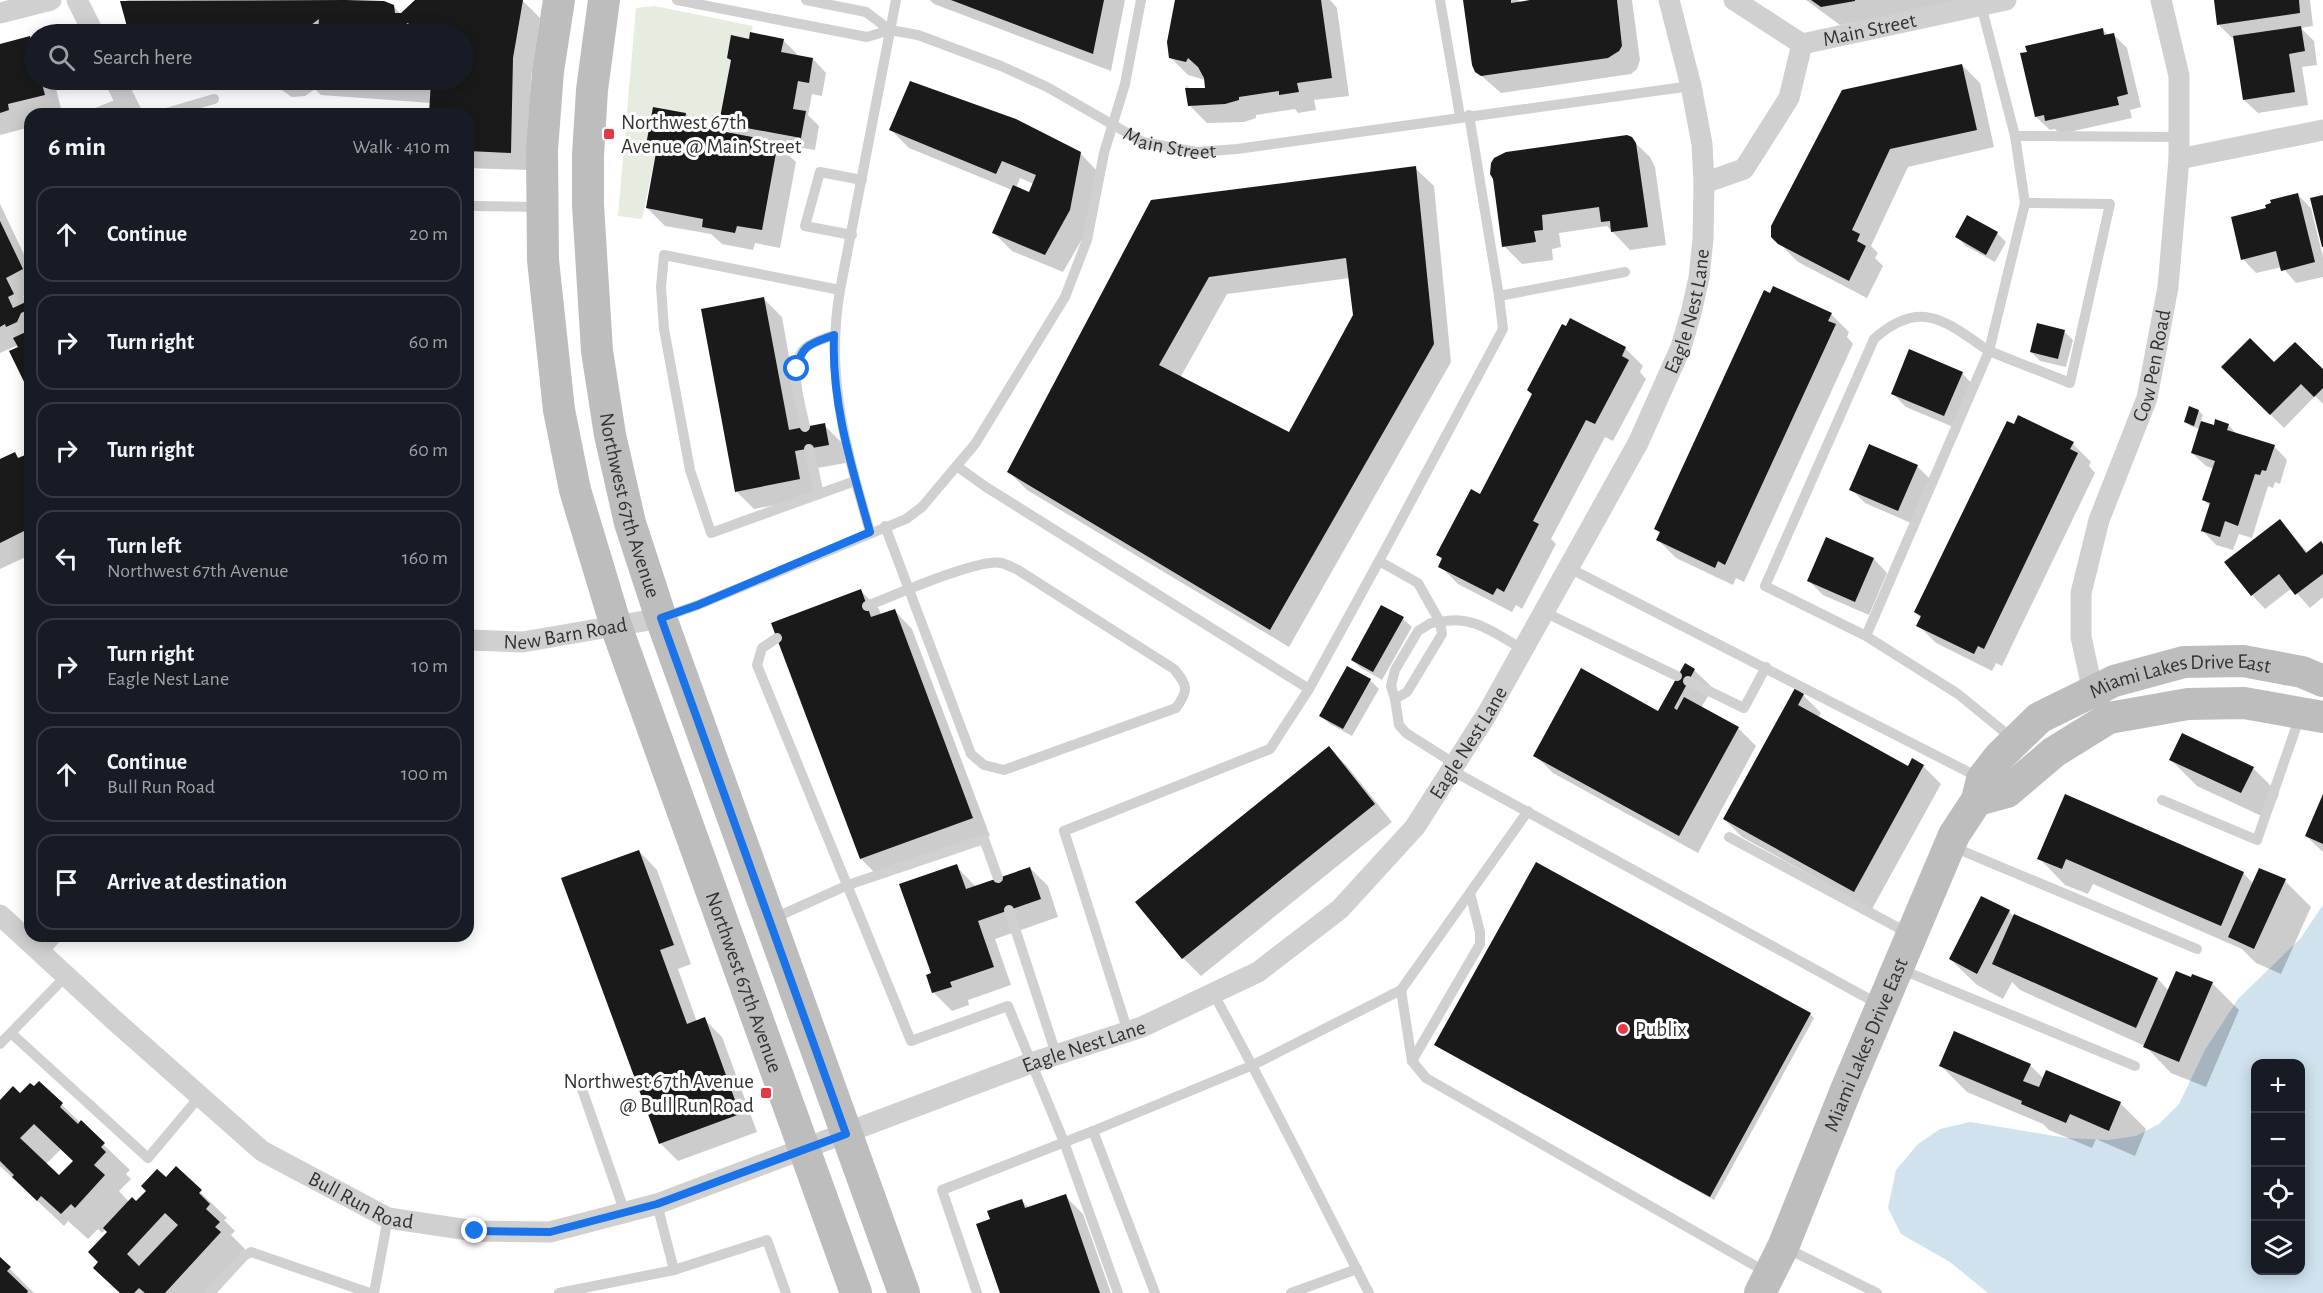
<!DOCTYPE html>
<meta charset="utf-8">
<style>
body{margin:0;font-family:"Alegreya Sans",sans-serif;background:#242831;color:#f1f3f6}
.controls{position:absolute;right:18px;bottom:18px;display:grid;overflow:hidden;border-radius:12px;box-shadow:0 3px 15px #0003}
.controls button{width:54px;height:54px;display:grid;place-items:center;padding:0;border:0;border-bottom:2px solid #363941;background:#171b24;color:#f1f3f6;font:30px sans-serif}
.stop{position:absolute;width:18px;height:18px;margin:-14px;border:4px solid #1a73e8;border-radius:50%;background:#fff}
.stop.end{background:#1a73e8;border-color:#fff;box-shadow:0 2px 6px #0008}
.list{margin:0;padding:0;list-style:none}
h2{display:flex;justify-content:space-between;align-items:center;height:78px;margin:0;padding:0 24px;font-size:26px}
h2 small{font-size:20px;font-weight:400;color:#9ea1a6}
.list li{display:grid;grid-template-columns:39px 1fr auto;gap:18px;align-items:center;box-sizing:border-box;height:96px;margin:0 12px 12px;padding:0 12px;border:2px solid #363941;border-radius:18px}
.list b{display:block;font-size:22px;white-space:nowrap}
.list p{margin:0;font-size:20px;white-space:nowrap;color:#9ea1a6}
.list em{font-size:20px;font-style:normal;color:#9ea1a6}
.icon{flex:none;width:33px;height:33px;fill:none;stroke:currentColor;stroke-width:2;stroke-linecap:round;stroke-linejoin:round}
.map{position:relative;flex:none;width:2323px;height:1293px;overflow:hidden}
.search{position:absolute;background:#171b24;box-shadow:0 3px 15px #0003;left:24px;top:24px;width:450px;height:66px;display:flex;align-items:center;gap:15px;box-sizing:border-box;padding:0 21px;border-radius:33px;color:#9ea1a6;font-size:22px}
.panel{position:absolute;background:#171b24;box-shadow:0 3px 15px #0003;left:24px;top:108px;width:450px;height:834px;border-radius:18px}
.map>svg:first-child{display:block}
.green{fill:#e6ecdf}
.water{fill:#cfe2ee;fill-rule:evenodd}
.shadow{fill:#0003;fill-rule:evenodd}
.building{fill:#1a1a1a;fill-rule:evenodd}
.lines{fill:none;stroke-linecap:round;stroke-linejoin:round}
.lane{stroke:#d0d0d0;stroke-width:10}
.street{stroke:#d0d0d0;stroke-width:21}
.secondary{stroke:#bdbdbd;stroke-width:32}
.route{stroke:#1a73e8;stroke-width:8}
.poi-dot{fill:#e63946;stroke:#fff;stroke-width:2}
.labels{text-anchor:middle;dominant-baseline:central;stroke-width:6;stroke-linejoin:round;paint-order:stroke}
.street-label{font-size:21px;fill:#333;stroke:#fff}
.poi-label{font-size:21px;fill:#333;stroke:#fff;text-anchor:start}
</style>
<div class="map">
<svg width="2323" height="1293" viewBox="0 0 2323 1293">
<rect width="100%" height="100%" fill="#fff"/>
<path class="green" d="M655 6 753 26 749 39 731 36 727 58 731 60 718 131 684 124 686 113 653 107 657 147 642 219 618 216 636 8Z"/>
<path class="water" d="M2323 905V1293H1988L1950 1262 1901 1234 1888 1208 1896 1170 1918 1144 1940 1129 1970 1122 2067 1138 2108 1140 2136 1136 2159 1124 2179 1104 2205 1050 2238 999 2300 939ZM2256 1064H2300V1270H2256Z"/>
<path class="shadow" d="M128 0H336L394 7 401 14 417 0H522L540 18 531 77 529 170 468 168V114H430L431 103 321 95 315 89 305 96 292 97 283 91 271 80H464V34H130L122 2Z
M930 0H1125L1111 71 934 4Z
M1176 0H1330L1337 8 1349 96 1314 100 1316 110 1298 113 1295 109 1256 115V118L1244 122 1207 123 1189 105 1186 85 1192 91 1206 89 1205 80 1188 75 1170 57Z
M1464 0H1518L1521 3 1540 0H1632L1640 60 1637 69 1631 74 1501 93 1476 71Z
M1806 0H1957L1958 3 1840 25Z
M2215 0H2310L2313 26 2301 28 2314 41 2317 65 2302 67 2308 105 2258 113 2244 100 2235 37 2232 38 2218 24Z
M2102 29 2109 36 2114 35 2127 48 2141 107 2130 110 2132 118 2060 134 2055 129 2050 130 2036 117Z
M30 38 34 43V80H54L62 113 30 114V121L25 122 27 128 0 135V45Z
M783 40 797 54 796 56 813 59 826 73 822 96 812 94 808 115 819 126 815 150 777 144 796 162 780 248 755 243 753 250 722 244 711 234 665 226 647 208 657 154 648 144 686 114 700 129 734 136 721 122 732 61 728 58 750 41Z
M1962 65 1980 83 1994 147 1908 167 1871 246 1878 253 1875 258 1883 266 1867 298 1798 262 1779 243Z
M186 80H214L192 85Z
M891 130 1080 153 1098 172 1088 229 1063 272 1012 251 994 233 1012 190 909 148ZM1020 178 1034 184 1030 194 1016 188Z
M1631 139 1650 157 1655 167 1666 245 1630 250 1607 226 1559 233 1561 247 1552 249 1553 260 1522 264 1504 246Z
M1415 168 1434 186 1451 362 1289 647 1027 490 1009 472 1152 202ZM1350 278 1355 316 1289 434 1180 378 1227 294Z
M2297 194 2311 208 2323 257V277L2296 283 2282 267 2256 273 2243 259 2268 210Z
M0 204 30 267V293L23 296 27 303 30 302V390L18 345 0 353Z
M1997 233 2006 242 1995 262 1966 246 1957 237Z
M764 299 782 317 802 429 824 425 842 443 846 463 812 469 817 497 754 509 736 491Z
M1831 314 1849 332 1847 337 1853 344 1744 582 1736 578 1733 585 1676 558 1658 540 1661 534 1656 529Z
M2064 331 2073 340 2066 367 2040 361 2031 352Z
M1625 348 1643 366 1640 372 1646 379 1613 441 1605 437 1551 539 1556 544 1522 609 1516 605 1512 612 1458 584 1440 566 1443 560 1438 555 1480 496Z
M2274 364 2323 371V404L2315 396 2284 428 2223 367Z
M1962 373 1975 387 1958 429 1906 407 1892 393Z
M2199 411 2203 415 2200 423 2215 427 2228 425 2238 435 2274 446 2287 460 2280 484 2275 482 2273 488 2268 486 2252 538 2239 534 2233 550 2216 545 2203 531 2210 506 2204 500 2214 469 2206 466 2192 453 2200 429 2190 426 2186 422Z
M2073 444 2091 462 2089 466 2095 473 2002 666 1996 663 1992 671 1936 643 1918 625 1921 618 1915 612Z
M15 454 20 459 30 454V555L0 569V461Z
M1917 466 1930 479 1911 523 1865 503 1851 489Z
M2280 521 2308 553 2323 545V597L2310 608 2292 588 2265 609 2252 595Z
M1827 539 1874 559 1887 573 1869 615 1823 595 1809 581Z
M861 591 879 609 881 615 894 610 912 629 990 836 879 877 861 859 773 624Z
M1403 619 1412 627 1382 680 1361 668 1352 660Z
M1694 670 1713 688 1701 708 1738 728 1756 746 1698 853 1553 773 1535 755 1659 713Z
M1370 680 1379 689 1352 736 1330 724 1321 716Z
M1803 695 1821 713 1818 718 1909 768 1923 766 1941 784 1872 909 1742 837 1724 819Z
M1329 748 1347 766 1392 822 1201 976 1183 958 1137 903Z
M2171 760 2253 768 2279 794 2268 819 2197 786Z
M2066 796 2243 873 2254 884 2285 881 2311 907 2281 974 2256 963 2242 949 2093 884 2088 894 2065 885 2039 858Z
M2323 798V852L2306 836Z
M639 851 657 870 691 964 678 969 697 1022 704 1019 722 1037 757 1132 678 1161 660 1143Z
M956 866 976 887 1030 868 1048 886 1058 917 995 939 1011 985 968 1000 969 1005 952 1011 934 993 928 976 933 974Z
M2009 911 2014 917 2158 979 2169 991 2192 979 2212 983 2239 1010 2206 1087 2171 1073 2145 1046 2020 990 2012 982 2003 999 1977 985 1950 959Z
M1810 1014 1814 1018 1714 1200 1436 1045Z
M2030 1065 2044 1079 2120 1103 2146 1129 2135 1156 2096 1139 2092 1148 2049 1130 2043 1124 1967 1092 1941 1066Z
M39 1083 130 1170 126 1174 131 1179 119 1191 129 1202 136 1203 166 1180 176 1169 227 1218 224 1220 235 1231 231 1235 245 1249 215 1293H120L100 1263 109 1232 106 1229 102 1233 98 1229 88 1239 68 1221 64 1226 0 1166V1102L34 1088ZM61 1149 74 1161 59 1177 46 1164Z
M1065 1196 1083 1214 1111 1293H1002L992 1220 1021 1200 1029 1208Z
M0 1259 34 1293H0Z"/>
<path class="building" d="M345 0 384 1 394 5 395 13H401L415 0H523L513 58 511 153 468 151V114H429L431 80H464V34H416L408 23 402 26V34H318L319 19 299 34H129L120 1Z
M951 0H1104L1093 54Z
M1175 0H1321L1332 78 1297 83 1299 92 1279 95V91L1239 97V100L1225 104 1188 106 1185 88H1205L1204 78 1198 67 1188 58 1186 62 1169 58 1167 42Z
M1463 0H1511V3L1530 0H1617L1622 46 1619 51 1608 58 1481 76 1475 72 1472 65Z
M1811 0H1855V1L1821 7Z
M2214 0H2299L2300 13 2217 25Z
M2301 26 2305 51 2289 54 2295 92 2243 100 2233 36Z
M2103 28 2104 35 2114 33 2128 94 2117 97 2119 105 2045 121 2044 115 2035 117 2020 53 2027 52 2025 46Z
M750 32 784 39 781 52 813 58 809 83 798 81 793 109 806 111 801 138 719 123 731 60 727 58 731 35 749 39Z
M30 36 34 53V80H41L45 95 8 104 9 110 0 113V44Z
M1962 64 1977 130 1890 149 1852 230 1860 234 1857 241 1866 246 1849 281 1778 244 1771 237V226L1842 90Z
M353 80H419L417 86 353 81Z
M910 81 1016 119 1081 152 1070 210 1045 255 992 233 1013 185 1029 192 1036 175 1002 161 996 174 889 130Z
M653 107 686 113 684 124 778 142 762 230 737 226 735 233 702 227 703 219 646 208 657 147 646 145Z
M1627 135 1632 137 1636 143 1648 227 1611 232 1610 221 1601 222 1599 207 1542 215 1543 230 1534 231 1536 242 1502 247 1493 179 1490 174 1491 163 1494 158 1506 152Z
M1416 166 1434 344 1270 630 1007 472 1151 200ZM1346 258 1353 315 1289 432 1159 365 1209 277Z
M2298 193 2315 262 2281 271 2276 251 2241 260 2231 217 2266 208 2265 205 2271 203 2270 200Z
M2323 195V247H2322L2310 198Z
M1967 215 1998 232 1986 255 1955 237Z
M0 221 23 269 6 278 14 294 8 297 13 308 30 300V309L21 313 17 322 6 327 5 324 0 327Z
M1773 286 1832 313 1828 321 1836 324 1725 565 1718 561 1715 568 1656 540 1660 532 1654 529 1764 290 1770 293Z
M764 297 789 430 825 423 829 445 795 451 800 479 735 492 701 309Z
M1570 318 1626 347 1622 356 1629 360 1595 424 1586 420 1533 521 1539 524 1504 592 1497 588 1493 595 1438 567 1442 558 1436 555 1471 489 1480 494 1532 394 1527 390 1562 324 1566 326Z
M2037 323 2065 330 2058 359 2030 352Z
M30 330V394L9 351 18 347 13 338Z
M2250 338 2274 362 2295 342 2323 369V388L2314 397 2301 384 2270 415 2221 367Z
M1909 349 1963 372 1944 416 1891 394Z
M2189 406 2199 410 2194 426 2184 422Z
M2018 415 2074 442 2070 449 2078 453 1984 649 1978 646 1974 654 1916 626 1921 616 1914 612 2007 421 2014 424Z
M2215 419 2229 424 2227 430 2275 445 2266 471 2262 470 2260 475 2255 474 2238 526 2225 521 2220 537 2201 531 2210 503 2202 500 2215 461 2191 453 2201 421 2214 425Z
M1869 444 1918 465 1898 511 1849 490Z
M15 452 18 458 30 453V528L0 543V459Z
M2280 519 2306 553 2321 541 2323 544V574L2295 595 2279 574 2251 596 2224 562Z
M1826 537 1874 558 1855 602 1807 581Z
M861 589 871 617 895 609 973 818 860 859 771 623Z
M1381 605 1404 617 1373 672 1351 660Z
M1685 663 1695 669 1674 708 1677 710 1684 697 1739 727 1679 836 1533 756 1581 668 1658 711Z
M1347 666 1371 679 1343 729 1319 716Z
M1795 688 1804 694 1798 705 1908 766 1912 758 1924 765 1854 892 1723 819Z
M2182 733 2254 767 2241 793 2169 760Z
M1329 746 1375 804 1182 959 1135 902Z
M2065 794 2244 872 2221 926 2066 859 2062 869 2037 859Z
M2323 794V844L2305 836Z
M639 850 674 945 660 950 687 1024 705 1017 740 1114 659 1144 561 878Z
M1536 862 1811 1013 1710 1197 1434 1045Z
M957 864 966 889 1030 867 1041 899 978 921 994 967 950 982 952 987 932 993 926 975 931 973 899 884Z
M2259 868 2286 879 2254 949 2228 937Z
M1981 896 2010 910 1977 974 1949 959Z
M2014 914 2158 978 2136 1028 1992 964Z
M2176 971 2191 977 2192 974 2213 982 2179 1062 2143 1047Z
M1954 1031 2031 1064 2023 1081 2039 1087 2046 1070 2121 1102 2109 1131 2070 1114 2066 1123 2021 1104 2022 1101 1939 1066Z
M39 1081 63 1103 60 1107 78 1124 81 1120 105 1143 101 1147 106 1152 94 1165 105 1175 75 1208 71 1204 61 1214 41 1196 37 1201 12 1177 14 1175 0 1161V1100L13 1086 20 1093 30 1083 34 1086ZM34 1124 73 1161 59 1175 20 1138Z
M176 1166 202 1190 199 1193 210 1204 206 1209 220 1222 215 1227 221 1232 165 1293H145L139 1288 134 1293H120L93 1268 98 1262 88 1252 107 1232 103 1228 132 1197 136 1201 146 1191 141 1186 157 1169 166 1177ZM165 1213 178 1225 139 1266 127 1254Z
M1066 1194 1100 1293H1000L976 1224 990 1219 987 1211 1022 1199 1025 1208Z
M0 1257 11 1267 7 1271 28 1291 27 1293H0Z"/>
<g class="lines">
<g class="lane">
<path d="M677 0 867 37 890 30"/>
<path id="s1" d="M806 0 866 12 890 30 918 35 1001 66 1047 87 1143 142 1196 152 1237 149 1691 86"/>
<path d="M1440 0 1460 116"/>
<path d="M1981 5 2015 136 2179 137"/>
<path d="M94 114 126 101"/>
<path d="M163 114 214 99"/>
<path d="M1469 115 1499 296"/>
<path d="M2015 136 2025 203"/>
<path d="M473 206 541 207"/>
<path d="M852 235 805 226 820 172 862 180"/>
<path d="M840 290 664 255 661 287 664 329 690 470 711 533 855 481"/>
<path d="M805 427C801 405 787 368 804 349 812 341 824 339 834 335"/>
<path d="M809 449 819 494"/>
<path d="M958 467 986 487 1309 689 1270 749 1064 831 1128 1032"/>
<path d="M870 532C846 448 825 378 840 290L896 0"/>
<path d="M1569 568 1980 778"/>
<path d="M867 606C893 596 979 558 1001 563 1007 564 1013 568 1018 570L1174 669C1188 686 1189 690 1176 708L1004 770 984 765 971 754 885 526"/>
<path d="M1544 612 1677 676"/>
<path d="M664 617 698 605 906 519 922 507 975 444 1065 297 1087 240 1104 153 1125 84 1141 0"/>
<path d="M1866 636 1989 351 2070 383 2110 204 2025 203 1989 351C1946 322 1921 297 1874 339L1765 586 1866 636 1958 694 2013 739"/>
<path d="M777 638 762 648 757 665 911 1041 1008 1006 1064 1142 1118 1293"/>
<path d="M1688 681 1744 708 1766 667"/>
<path d="M1309 689 1379 561"/>
<path d="M1395 699 1391 686 1395 670 1418 631 1431 623 1440 622 1418 583 1379 561 1503 329 1499 296 1625 272"/>
<path d="M1455 764 1406 733 1399 725 1395 699 1407 692 1442 634 1440 622C1473 614 1495 634 1523 649"/>
<path d="M1451 770 1880 1005"/>
<path d="M2162 800 2257 840 2300 716"/>
<path d="M1729 837 1908 933"/>
<path d="M1953 847 2197 949"/>
<path d="M1009 910 1056 1054"/>
<path d="M772 919 848 885 984 839 998 878"/>
<path d="M42 954 58 936"/>
<path d="M1900 969 2135 1066"/>
<path d="M1401 990 1412 1061 1426 1078 1766 1272"/>
<path d="M1213 993C1268 1092 1317 1193 1369 1293"/>
<path d="M11 1033 148 1158 200 1096"/>
<path d="M0 1044 66 976"/>
<path d="M1412 1061 1480 944V932L1470 893"/>
<path d="M582 1089 625 1213"/>
<path d="M657 1204 674 1270"/>
<path d="M1786 1248 1877 1293"/>
<path d="M210 1293 244 1256 251 1252 370 1293"/>
<path d="M374 1293 388 1218"/>
<path d="M559 1293 674 1270 767 1240 786 1293"/>
<path d="M977 1293 942 1190 1093 1131"/>
<path d="M1155 1293 1093 1131 1253 1065 1401 990 1528 811"/>
<path d="M1291 1293 1357 1269"/>
</g>
<g class="street">
<path d="M77 0 94 34"/>
<path id="s2" d="M1734 0 1802 44 2006 0"/>
<path d="M0 13 51 0"/>
<path d="M115 80 132 114"/>
<path d="M2179 159 2323 130"/>
<path d="M1704 183 1744 169 1789 98 1802 44"/>
<path id="s3" d="M468 640 523 642 661 618"/>
<path id="s4" d="M2100 702 2090 678 2081 637V593L2099 520 2147 398 2168 287 2179 159V76L2161 0"/>
<path id="s5" d="M0 915 114 1020 262 1151 388 1218 475 1231 550 1232 657 1204 1031 1063 1142 1027 1258 972 1340 909 1415 827 1487 714 1638 443 1681 347 1691 313 1699 278 1703 239 1704 183 1702 144 1691 86 1669 0"/>
</g>
<g class="secondary">
<path id="s6" d="M559 0 548 71 542 150 543 260 559 410 575 490 616 626 856 1293"/>
<path id="s7" d="M604 0 592 90 588 155V205L597 351 610 435 630 523 661 618 904 1293"/>
<path d="M1977 800 2007 792 2054 752 2109 718 2188 704 2244 703 2323 717"/>
<path id="s8" d="M1760 1293 1783 1247 1846 1090 1954 835 1977 800 1982 779 1999 757 2039 718 2114 681 2184 662 2243 661 2302 672 2323 681"/>
</g>
</g>
<g class="lines">
<path class="route" d="M475 1231 550 1232 657 1204 846 1134 661 618 698 605 870 532C852 468 831 403 834 335 813 343 801 344 797 369"/>
</g>
<g class="poi-dot">
<rect x="603" y="128" width="12" height="12" rx="3"/>
<circle cx="1623" cy="1029" r="6"/>
<rect x="760" y="1087" width="12" height="12" rx="3"/>
</g>
<g class="labels">
<g class="street-label">
<text stroke="none"><textPath href="#s2" startOffset="150">Main Street</textPath></text>
<text stroke="none"><textPath href="#s1" startOffset="396">Main Street</textPath></text>
<text stroke="none"><textPath href="#s5" startOffset="2214">Eagle Nest Lane</textPath></text>
<text stroke="none"><textPath href="#s4" startOffset="351">Cow Pen Road</textPath></text>
<text stroke="none"><textPath href="#s7" startOffset="510">Northwest 67th Avenue</textPath></text>
<text stroke="none"><textPath href="#s3" startOffset="98">New Barn Road</textPath></text>
<text stroke="none"><textPath href="#s8" startOffset="795">Miami Lakes Drive East</textPath></text>
<text stroke="none"><textPath href="#s5" startOffset="1728">Eagle Nest Lane</textPath></text>
<text stroke="none"><textPath href="#s6" startOffset="1014">Northwest 67th Avenue</textPath></text>
<text stroke="none"><textPath href="#s5" startOffset="1224">Eagle Nest Lane</textPath></text>
<text stroke="none"><textPath href="#s8" startOffset="270">Miami Lakes Drive East</textPath></text>
<text stroke="none"><textPath href="#s5" startOffset="464">Bull Run Road</textPath></text>
</g>
<g class="poi-label">
<text x="621" y="122">Northwest 67th<tspan x="621" dy="24">Avenue @ Main Street</tspan></text>
<text x="1635" y="1029">Publix</text>
<text x="754" y="1081" text-anchor="end">Northwest 67th Avenue<tspan x="754" dy="24">@ Bull Run Road</tspan></text>
</g>
</g>
</svg>
<div class="controls">
<button>+</button>
<button>−</button>
<button><svg class="icon" aria-label="locate" viewBox="0 0 24 24"><circle cx="12" cy="12" r="6"/><path d="M12 2v4M12 18v4M2 12h4M18 12h4"/></svg></button>
<button><svg class="icon" aria-label="layers" viewBox="0 0 24 24"><path d="M12 4l9 5-9 5-9-5zM3 14l9 5 9-5"/></svg></button>
</div>
<div class="stop" style="left:797px;top:369px"></div>
<div class="stop end" style="left:475px;top:1231px"></div>
<div class="search"><svg class="icon" aria-label="search" viewBox="0 0 24 24"><circle cx="10" cy="10" r="6"/><path d="M15 15l6 6"/></svg>Search here</div>
<section class="panel">
<h2>6 min<small>Walk · 410 m</small></h2>
<ul class="list">
<li><svg class="icon" aria-label="ahead" viewBox="0 0 24 24"><path d="M12 20V5M6 11l6-6 6 6"/></svg><div><b>Continue</b></div><em>20 m</em></li>
<li><svg class="icon" aria-label="right" viewBox="0 0 24 24"><path d="M7 20v-9h11M14 6l5 5-5 5"/></svg><div><b>Turn right</b></div><em>60 m</em></li>
<li><svg class="icon" aria-label="right" viewBox="0 0 24 24"><path d="M7 20v-9h11M14 6l5 5-5 5"/></svg><div><b>Turn right</b></div><em>60 m</em></li>
<li><svg class="icon" aria-label="left" viewBox="0 0 24 24"><path d="M17 20v-9H6M10 6l-5 5 5 5"/></svg><div><b>Turn left</b><p>Northwest 67th Avenue</p></div><em>160 m</em></li>
<li><svg class="icon" aria-label="right" viewBox="0 0 24 24"><path d="M7 20v-9h11M14 6l5 5-5 5"/></svg><div><b>Turn right</b><p>Eagle Nest Lane</p></div><em>10 m</em></li>
<li><svg class="icon" aria-label="ahead" viewBox="0 0 24 24"><path d="M12 20V5M6 11l6-6 6 6"/></svg><div><b>Continue</b><p>Bull Run Road</p></div><em>100 m</em></li>
<li><svg class="icon" aria-label="arrive" viewBox="0 0 24 24"><path d="M6 21V4h12l-3 4 3 4H6"/></svg><div><b>Arrive at destination</b></div></li>
</ul>
</section>
</div>
